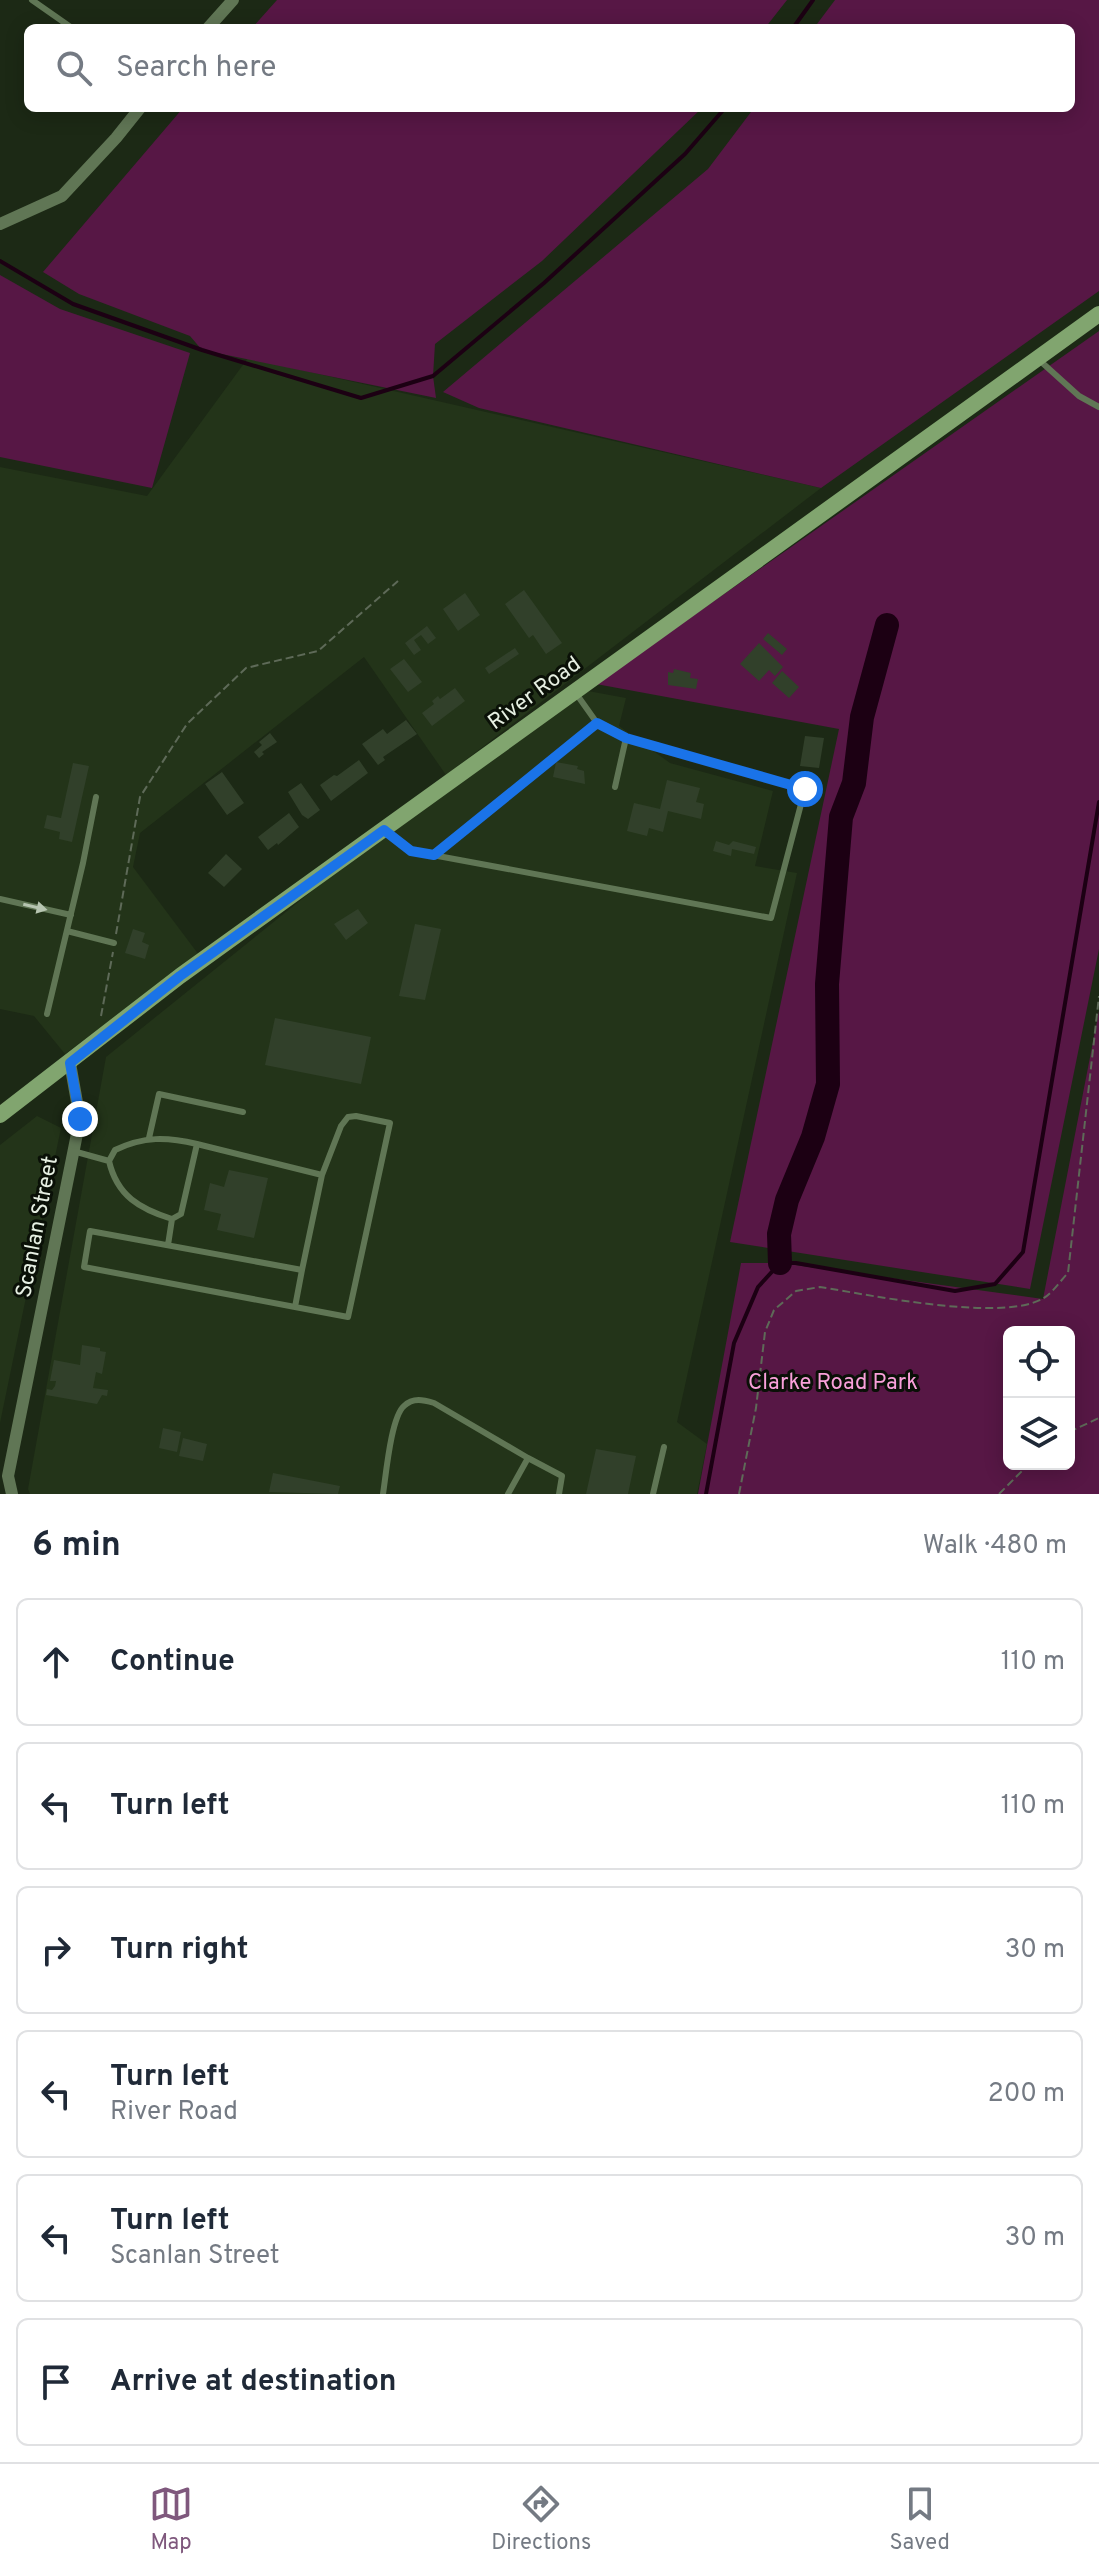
<!DOCTYPE html>
<meta charset="utf-8">
<style>
body{margin:0;font-family:Overpass,sans-serif;background:#f2f2f3;color:#1f2937}
.controls{position:absolute;right:24px;bottom:24px;display:grid;overflow:hidden;border-radius:12px;box-shadow:0 4px 20px #0003}
.controls button{width:72px;height:72px;display:grid;place-items:center;padding:0;border:0;border-bottom:2px solid #e0e1e3;background:#fff;color:#1f2937;font:40px sans-serif}
.stop{position:absolute;width:24px;height:24px;margin:-18px;border:6px solid #1a73e8;border-radius:50%;background:#fff}
.stop.end{background:#1a73e8;border-color:#fff;box-shadow:0 2px 8px #0008}
.list{margin:0;padding:0;list-style:none}
h2{display:flex;justify-content:space-between;align-items:center;height:104px;margin:0;padding:0 32px;font-size:34px}
h2 small{font-size:26px;font-weight:400;color:#747a83}
.list li{display:grid;grid-template-columns:52px 1fr auto;gap:24px;align-items:center;box-sizing:border-box;height:128px;margin:0 16px 16px;padding:0 16px;border:2px solid #e0e1e3;border-radius:12px}
.list b{display:block;font-size:30px;white-space:nowrap}
.list p{margin:0;font-size:26px;white-space:nowrap;color:#747a83}
.list em{font-size:26px;font-style:normal;color:#747a83}
.icon{flex:none;width:44px;height:44px;fill:none;stroke:currentColor;stroke-width:2;stroke-linecap:round;stroke-linejoin:round}
.map{position:relative;flex:none;width:1099px;height:1494px;overflow:hidden}
.search{position:absolute;background:#fff;box-shadow:0 4px 20px #0003;left:24px;right:24px;top:24px;height:88px;display:flex;align-items:center;gap:20px;box-sizing:border-box;padding:0 28px;border-radius:12px;color:#747a83;font-size:30px}
.sheet{height:968px;background:#fff}
nav{display:flex;justify-content:space-around;align-items:center;box-sizing:border-box;height:112px;border-top:2px solid #e0e1e3;background:#fff;font-size:22px;color:#747a83}
nav a{display:grid;justify-items:center;gap:4px}
nav .on{color:#7f587d}
.map>svg:first-child{display:block}
.built{fill:#233419}
.green{fill:#571745;fill-rule:evenodd}
.lines{fill:none;stroke-linecap:round;stroke-linejoin:round}
.stream{stroke:#1c0013;stroke-width:4}
.river{stroke:#1c0013;stroke-width:24}
.building{fill:#31402a}
.path{stroke:#5e6a58;stroke-width:2;stroke-dasharray:8 4;stroke-linecap:butt}
.lane{stroke:#607655;stroke-width:6}
.street{stroke:#607655;stroke-width:12}
.secondary{stroke:#81a56f;stroke-width:16}
.oneway{fill:#b7c5b1}
.route{stroke:#1a73e8;stroke-width:10}
.labels{text-anchor:middle;dominant-baseline:central;stroke-width:6;stroke-linejoin:round;paint-order:stroke}
.street-label{font-size:22px;fill:#e6efe2;stroke:#0a1007}
.park-label{font-size:22px;fill:#f9a0da;stroke:#0a1007}
</style>
<div class="map">
<svg width="1099" height="1494" viewBox="0 0 1099 1494">
<rect width="100%" height="100%" fill="#1c2915"/>
<path class="built" d="M248 358 821 488 446 775 364 657 140 833 133 867 199 955 65 1054 34 1016 0 1009V467L147 496Z
M588 691 626 698 619 726 670 763 773 791 755 866 797 873 677 1422 707 1444 697 1494H30L28 1489 106 1057 348 862Z
M37 1116 61 1128 0 1423V1145Z"/>
<path class="green" d="M277 0H787L765 28H252Z
M835 0H1099V291L821 488 479 408 443 392 708 169 754 108H1071V28H814Z
M183 108H702L542 261 435 344 433 376 436 398 202 350 190 336 79 294 43 272Z
M0 275 60 309 190 353 152 488 0 457Z
M1099 331V949L1030 1289 730 1242 839 729 596 684Z
M1099 1011V1494H698L741 1263H780L1043 1299ZM1009 1332H1069V1464H1009Z"/>
<g class="lines">
<path class="stream" d="M793 28 813 0
M0 261 73 304 202 350 361 398 433 376 544 283 685 154 725 108
M706 1494 734 1343 758 1287 780 1263H796L955 1291 995 1284 1023 1252 1099 802"/>
<path class="river" d="M780 1263 779 1234 787 1200 813 1137 828 1084 827 984 841 817 854 783 862 717 887 625"/>
</g>
<path class="building" d="M524 590 562 643 546 654 533 635 529 638 505 604Z
M465 593 480 615 458 631 443 609Z
M427 626 436 638 428 644 421 635 414 640 421 650 414 655 405 643Z
M768 633 787 649 782 655 763 639Z
M759 643 783 667 775 676 769 670 759 681 740 664Z
M515 648 519 654 489 674 485 668Z
M404 659 422 682 408 692 390 669Z
M674 669 691 673 690 678 698 679 696 689 668 685V672L673 673Z
M782 671 799 687 789 698 772 683Z
M455 688 465 701 432 726 422 713 434 704 432 701 438 696 440 699Z
M406 720 417 734 383 757 385 760 378 765 362 744 383 729 387 734Z
M270 733 277 742 262 752 264 754 259 758 254 752 262 745 259 742Z
M805 736 824 738 819 768 800 766Z
M359 760 368 773 331 801 320 785 334 775 337 776Z
M556 762 578 766 577 769 584 771 585 784 553 777Z
M73 763 89 766 72 842 59 839 60 832 44 828 47 815 61 818Z
M222 772 244 803 227 815 205 784Z
M667 780 700 788 696 802 704 804 701 819 668 811 663 832 649 828 647 836 627 831 634 803 660 809Z
M301 783 320 810 308 819 302 815 288 792Z
M289 813 299 827 278 845 277 843 268 850 258 837Z
M716 841 729 845 733 841 756 847 754 854 732 849 731 856 713 851Z
M226 854 242 869 224 887 208 873Z
M358 909 368 923 346 940 334 924Z
M415 924 441 929 425 1000 399 996Z
M133 929 145 933 142 942 149 945 145 959 125 953Z
M275 1018 371 1037 361 1084 265 1065Z
M229 1170 268 1178 254 1238 217 1230 221 1214 204 1210 210 1183 224 1187Z
M82 1345 100 1348V1351L106 1352 102 1374 96 1372 93 1388 108 1390 107 1396 102 1395 97 1404 46 1395 47 1389 52 1390 55 1386 56 1381H50L54 1360 80 1365Z
M163 1428 181 1432 177 1452 159 1448Z
M183 1438 207 1444 203 1461 179 1456Z
M596 1449 636 1456 628 1494H586Z
M273 1473 340 1486 338 1494 269 1492Z"/>
<g class="lines">
<path class="path" d="M116 934 140 797 187 724 246 668 318 651 398 581
M101 1016 113 952
M1069 1432 1099 1418
M739 1494 756 1408 765 1332 774 1310 796 1291 820 1287C870 1295 1000 1322 1042 1299 1052 1294 1060 1281 1068 1273L1099 996
M999 1494 1029 1464"/>
<path class="lane" d="M32 0 72 28
M1038 359 1079 396 1099 407
M615 787 626 738
M386 832 411 851 771 918 805 789 626 738 597 723 575 692
M434 855 597 723
M0 899 71 915
M67 931 114 943
M47 1014 83 863 96 797
M149 1138 159 1094 243 1112
M197 1144 322 1175 302 1270 90 1231 84 1267 295 1307 302 1270
M73 1151 109 1161C117 1196 140 1209 172 1219L181 1214 197 1144C167 1137 144 1136 115 1150L109 1161
M168 1245 172 1219
M295 1307 348 1317 390 1123 356 1116 348 1117 341 1126 322 1175
M383 1494C386 1475 391 1417 404 1406 413 1397 424 1400 434 1403L528 1458
M508 1494 528 1458 562 1476 559 1494
M653 1494 664 1447"/>
<path class="street" d="M208 28 233 0
M0 224 62 196 116 138 140 108
M12 1494 8 1476 80 1119 70 1063"/>
<path class="secondary" d="M0 1115 180 976 1099 314"/>
</g>
<defs><path id="oneway-solid" d="M-6-.8H1V-3.2L6.5 0L1 3.2V.8H-6Z" transform="scale(2)"/></defs>
<use class="oneway" href="#oneway-solid" transform="translate(35 907) rotate(13)"/>
<g class="lines">
<path class="route" d="M80 1119 70 1063 180 976 384 830 411 851 434 855 597 723 626 738 805 789"/>
</g>
<g class="labels">
<g class="street-label">
<text transform="translate(535 694) rotate(-36)">River Road</text>
<text transform="translate(38 1227) rotate(-79)">Scanlan Street</text>
</g>
<g class="park-label">
<text x="833" y="1383">Clarke Road Park</text>
</g>
</g>
</svg>
<div class="controls">
<button><svg class="icon" aria-label="locate" viewBox="0 0 24 24"><circle cx="12" cy="12" r="6"/><path d="M12 2v4M12 18v4M2 12h4M18 12h4"/></svg></button>
<button><svg class="icon" aria-label="layers" viewBox="0 0 24 24"><path d="M12 4l9 5-9 5-9-5zM3 14l9 5 9-5"/></svg></button>
</div>
<div class="stop" style="left:805px;top:789px"></div>
<div class="stop end" style="left:80px;top:1119px"></div>
<div class="search"><svg class="icon" aria-label="search" viewBox="0 0 24 24"><circle cx="10" cy="10" r="6"/><path d="M15 15l6 6"/></svg>Search here</div>
</div>
<section class="sheet">
<h2>6 min<small>Walk · 480 m</small></h2>
<ul class="list">
<li><svg class="icon" aria-label="ahead" viewBox="0 0 24 24"><path d="M12 20V5M6 11l6-6 6 6"/></svg><div><b>Continue</b></div><em>110 m</em></li>
<li><svg class="icon" aria-label="left" viewBox="0 0 24 24"><path d="M17 20v-9H6M10 6l-5 5 5 5"/></svg><div><b>Turn left</b></div><em>110 m</em></li>
<li><svg class="icon" aria-label="right" viewBox="0 0 24 24"><path d="M7 20v-9h11M14 6l5 5-5 5"/></svg><div><b>Turn right</b></div><em>30 m</em></li>
<li><svg class="icon" aria-label="left" viewBox="0 0 24 24"><path d="M17 20v-9H6M10 6l-5 5 5 5"/></svg><div><b>Turn left</b><p>River Road</p></div><em>200 m</em></li>
<li><svg class="icon" aria-label="left" viewBox="0 0 24 24"><path d="M17 20v-9H6M10 6l-5 5 5 5"/></svg><div><b>Turn left</b><p>Scanlan Street</p></div><em>30 m</em></li>
<li><svg class="icon" aria-label="arrive" viewBox="0 0 24 24"><path d="M6 21V4h12l-3 4 3 4H6"/></svg><div><b>Arrive at destination</b></div></li>
</ul>
</section>
<nav>
<a class="on"><svg class="icon" aria-label="map" viewBox="0 0 24 24"><path d="M3 6l6-2 6 2 6-2v14l-6 2-6-2-6 2zM9 4v14M15 6v14"/></svg>Map</a>
<a><svg class="icon" aria-label="directions" viewBox="0 0 24 24"><path d="M12 3l9 9-9 9-9-9zM9 14v-3h6M13 9l2 2-2 2"/></svg>Directions</a>
<a><svg class="icon" aria-label="saved" viewBox="0 0 24 24"><path d="M7 4h10v16l-5-4-5 4z"/></svg>Saved</a>
</nav>
